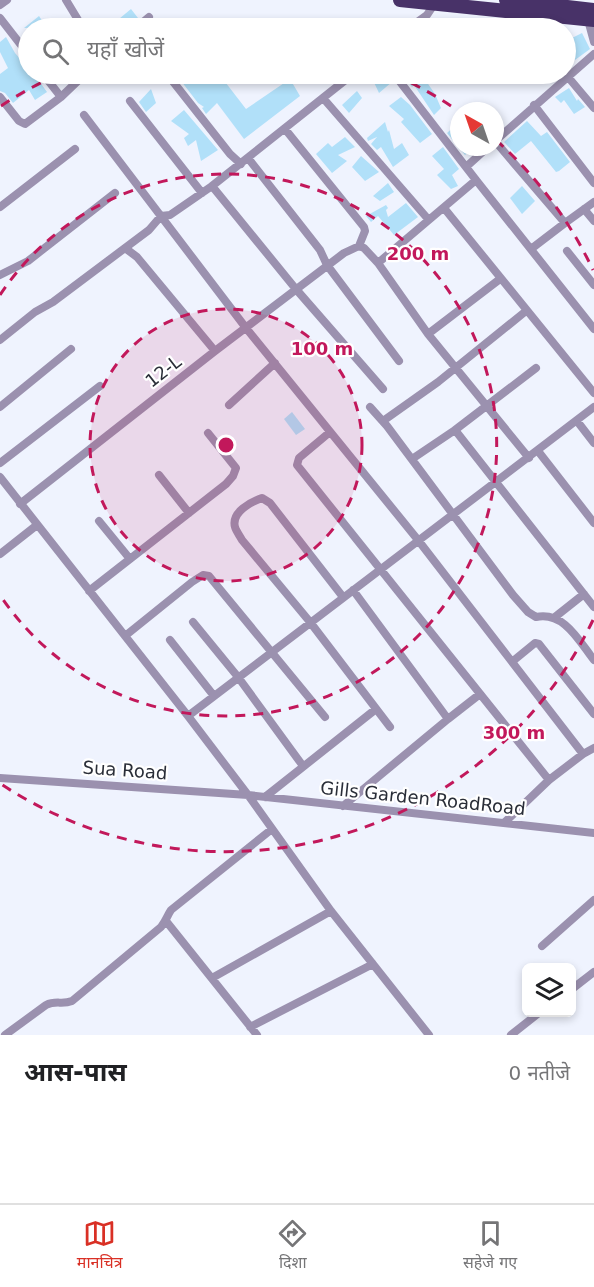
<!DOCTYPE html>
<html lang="hi">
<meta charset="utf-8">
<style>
body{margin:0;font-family:"DejaVu Sans","Noto Sans Devanagari",sans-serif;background:#f6f6f6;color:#202124}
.controls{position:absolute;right:18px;bottom:18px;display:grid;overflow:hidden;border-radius:9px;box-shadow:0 3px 9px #0003}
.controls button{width:54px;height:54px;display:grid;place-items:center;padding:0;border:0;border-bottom:2px solid #e0e0e0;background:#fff;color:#202124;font:30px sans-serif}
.compass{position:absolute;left:450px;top:102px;width:54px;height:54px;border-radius:50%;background:#fff;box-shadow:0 3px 9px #0003;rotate:320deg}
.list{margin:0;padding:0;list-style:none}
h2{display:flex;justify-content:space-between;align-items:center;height:78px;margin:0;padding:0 24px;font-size:26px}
h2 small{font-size:20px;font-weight:400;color:#757577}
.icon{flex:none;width:33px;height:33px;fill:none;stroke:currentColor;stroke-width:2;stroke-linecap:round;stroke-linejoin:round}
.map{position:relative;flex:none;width:594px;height:1035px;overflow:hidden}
.search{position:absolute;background:#fff;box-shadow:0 3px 9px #0003;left:18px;right:18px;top:18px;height:66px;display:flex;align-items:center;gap:15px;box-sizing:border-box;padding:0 21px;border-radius:33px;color:#757577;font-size:22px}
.sheet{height:168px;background:#fff}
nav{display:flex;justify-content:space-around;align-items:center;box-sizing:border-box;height:84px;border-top:2px solid #e0e0e0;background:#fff;font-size:16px;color:#757577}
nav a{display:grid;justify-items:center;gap:3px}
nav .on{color:#d93025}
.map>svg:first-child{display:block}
.building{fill:#b1e0f9}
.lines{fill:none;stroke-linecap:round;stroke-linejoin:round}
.minor{stroke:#9b91af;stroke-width:8}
.trunk{stroke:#483268;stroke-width:14}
.ring{fill:none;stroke:#c2185b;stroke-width:3;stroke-dasharray:10 8}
.labels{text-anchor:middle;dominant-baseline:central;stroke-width:4.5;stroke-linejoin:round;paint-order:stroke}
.street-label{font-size:18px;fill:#2a2e38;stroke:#fff}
.centre{fill:#c2185b;stroke:#fff;stroke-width:3}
.ring-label{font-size:18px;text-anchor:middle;font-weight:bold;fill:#c2185b;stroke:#fff;stroke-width:4.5;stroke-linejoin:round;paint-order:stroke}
</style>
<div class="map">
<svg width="594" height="1035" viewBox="0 0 594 1035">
<rect width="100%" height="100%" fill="#eff3fe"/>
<path class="building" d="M131 9 138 18 130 27 127 28H108Z
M39 16 47 28H24Z
M582 33 590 49 575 60 566 41Z
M6 37 15 53 28 68V74H34L47 92 35 100 29 90 13 103 5 93 0 91V74L8 68 0 52V42Z
M181 74H219L246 109 290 79 300 96 244 139 217 103 206 114 202 108 204 107 198 103 178 77Z
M370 74H388L392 82 379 93Z
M404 74H412L415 80 422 75 435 94 441 108 434 115 414 85 412 87 403 75Z
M569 88 577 101 578 99 585 107 574 114 564 100 561 103 555 97Z
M151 89 156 103 146 112 139 102Z
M357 91 362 98 349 113 342 105Z
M401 97 410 105 432 134 420 143 401 122 404 119 389 106Z
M184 110 218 150 201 161 196 140 188 146 184 138 189 134 171 121Z
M527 121 541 136 547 132 570 162 559 171 556 172 531 141 515 154 504 142Z
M385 122 388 132 389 130 394 149 402 143 409 155 393 167 381 147 377 150 371 144 377 137 368 141 367 138Z
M459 122V147H475L465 155 447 133Z
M345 137 355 147 338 155 347 161 332 173 316 154 328 143 332 147Z
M443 147 459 169 452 175 458 186 451 189 437 175 444 169 432 156Z
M361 156 379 172 365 181 352 167Z
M388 183 394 192 380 201 373 196Z
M522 186 535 201 522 214 510 198Z
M406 203 418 217 394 235 378 216 371 222 366 216 386 205 388 208 386 210 388 217Z
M292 412 305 429 296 435 284 419Z"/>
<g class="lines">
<path class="minor" d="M66 0 83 28
M0 5 7 0
M0 18 28 54
M588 20 594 42
M136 28 149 17
M409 28 427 15 435 3
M43 74 61 97
M167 74 230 154 241 164
M394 74 476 180
M568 77 594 108
M0 97 19 121 25 124 61 97 85 74
M323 98 428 219
M130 101 202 193
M534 105 594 183
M84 115 246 328 418 540 583 754 594 748
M285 129 364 227 365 231 359 246
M495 141 565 223 594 202
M495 141 594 54
M248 158 320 250 327 265 399 361
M466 167 488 147
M212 186 353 74
M0 207 75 149
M444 208 594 393
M584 209 594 221
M125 248 137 257 215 351
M531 249 565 223
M567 251 594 285
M0 275 28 261 115 193
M428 334 500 279
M0 340 35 312 53 302 149 230 161 216 170 215 212 186 295 288 383 389
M229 405 275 363
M0 407 71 349
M370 407 387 426 513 595 528 612 536 617C564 611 579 641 594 660
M383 421 438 382 526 311
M577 421 594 443
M455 430 594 607
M330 432 299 458 297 465 549 780
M538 451 594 523
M529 458 428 334 378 263 476 180 594 329
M412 459 455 430 536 368
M0 463 100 386
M159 475 189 513
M0 477 188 716 248 795 331 911 429 1035
M20 504 215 351 344 253 359 246 364 248 378 263
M99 521 130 559
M0 554 37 525
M353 590 448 719 480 694
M89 591 226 484 233 476 236 468 208 433
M343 597 270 503 262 498C251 502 231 512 235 527 236 531 240 536 242 540L310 622 390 727
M555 617 584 594
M193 622 238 677 303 766
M125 636 192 582 203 575 209 576 325 717
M170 640 214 696
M513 661 535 643 539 644 594 714
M188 716 594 407
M0 778 248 795 594 833
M265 797 376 709
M343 806 448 719
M504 823 549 780 583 754
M166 921 257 1035
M542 946 594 900
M212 978 331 911
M572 989 594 972
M250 1027 373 964
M5 1035 46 1005C56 1000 62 1005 72 1001L161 927C166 921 167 916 171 910L272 829
M511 1035 540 1012"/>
<path class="trunk" d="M400 0 594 20
M506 0 594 10"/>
</g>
<circle cx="226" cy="445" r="136" fill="#c2185b" fill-opacity=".12"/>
<g class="ring">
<circle cx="226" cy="445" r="136"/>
<path d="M0 295A271 271 0 1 1 0 595"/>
<path d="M593 620A407 407 0 0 1 1 784M1 106A407 407 0 0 1 57 75M395 75A407 407 0 0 1 457 110M496 140A407 407 0 0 1 593 270"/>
</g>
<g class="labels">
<g class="street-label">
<text transform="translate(163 371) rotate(-38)">12-L</text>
<text transform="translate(125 770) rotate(4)">Sua Road</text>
<text transform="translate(423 798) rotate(6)">Gills Garden RoadRoad</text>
</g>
</g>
<circle cx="226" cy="445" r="9" class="centre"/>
<g class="ring-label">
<text x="418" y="260">200 m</text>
<text x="322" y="355">100 m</text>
<text x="514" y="739">300 m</text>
</g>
</svg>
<div class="controls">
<button><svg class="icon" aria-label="layers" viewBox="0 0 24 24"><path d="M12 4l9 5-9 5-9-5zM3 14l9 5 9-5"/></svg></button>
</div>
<svg class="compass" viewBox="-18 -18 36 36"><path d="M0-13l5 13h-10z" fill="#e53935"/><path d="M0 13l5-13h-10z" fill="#757577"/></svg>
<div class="search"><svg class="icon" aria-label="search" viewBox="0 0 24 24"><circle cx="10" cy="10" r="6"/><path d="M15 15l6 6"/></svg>यहाँ खोजें</div>
</div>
<section class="sheet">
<h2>आस-पास<small>0 नतीजे</small></h2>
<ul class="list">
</ul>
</section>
<nav>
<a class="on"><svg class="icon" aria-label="map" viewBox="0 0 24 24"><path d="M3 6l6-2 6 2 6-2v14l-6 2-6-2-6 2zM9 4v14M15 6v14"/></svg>मानचित्र</a>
<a><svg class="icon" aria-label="directions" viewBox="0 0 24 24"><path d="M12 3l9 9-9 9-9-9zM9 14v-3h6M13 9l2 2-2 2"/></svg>दिशा</a>
<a><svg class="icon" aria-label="saved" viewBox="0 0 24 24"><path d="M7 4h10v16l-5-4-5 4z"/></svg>सहेजे गए</a>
</nav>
